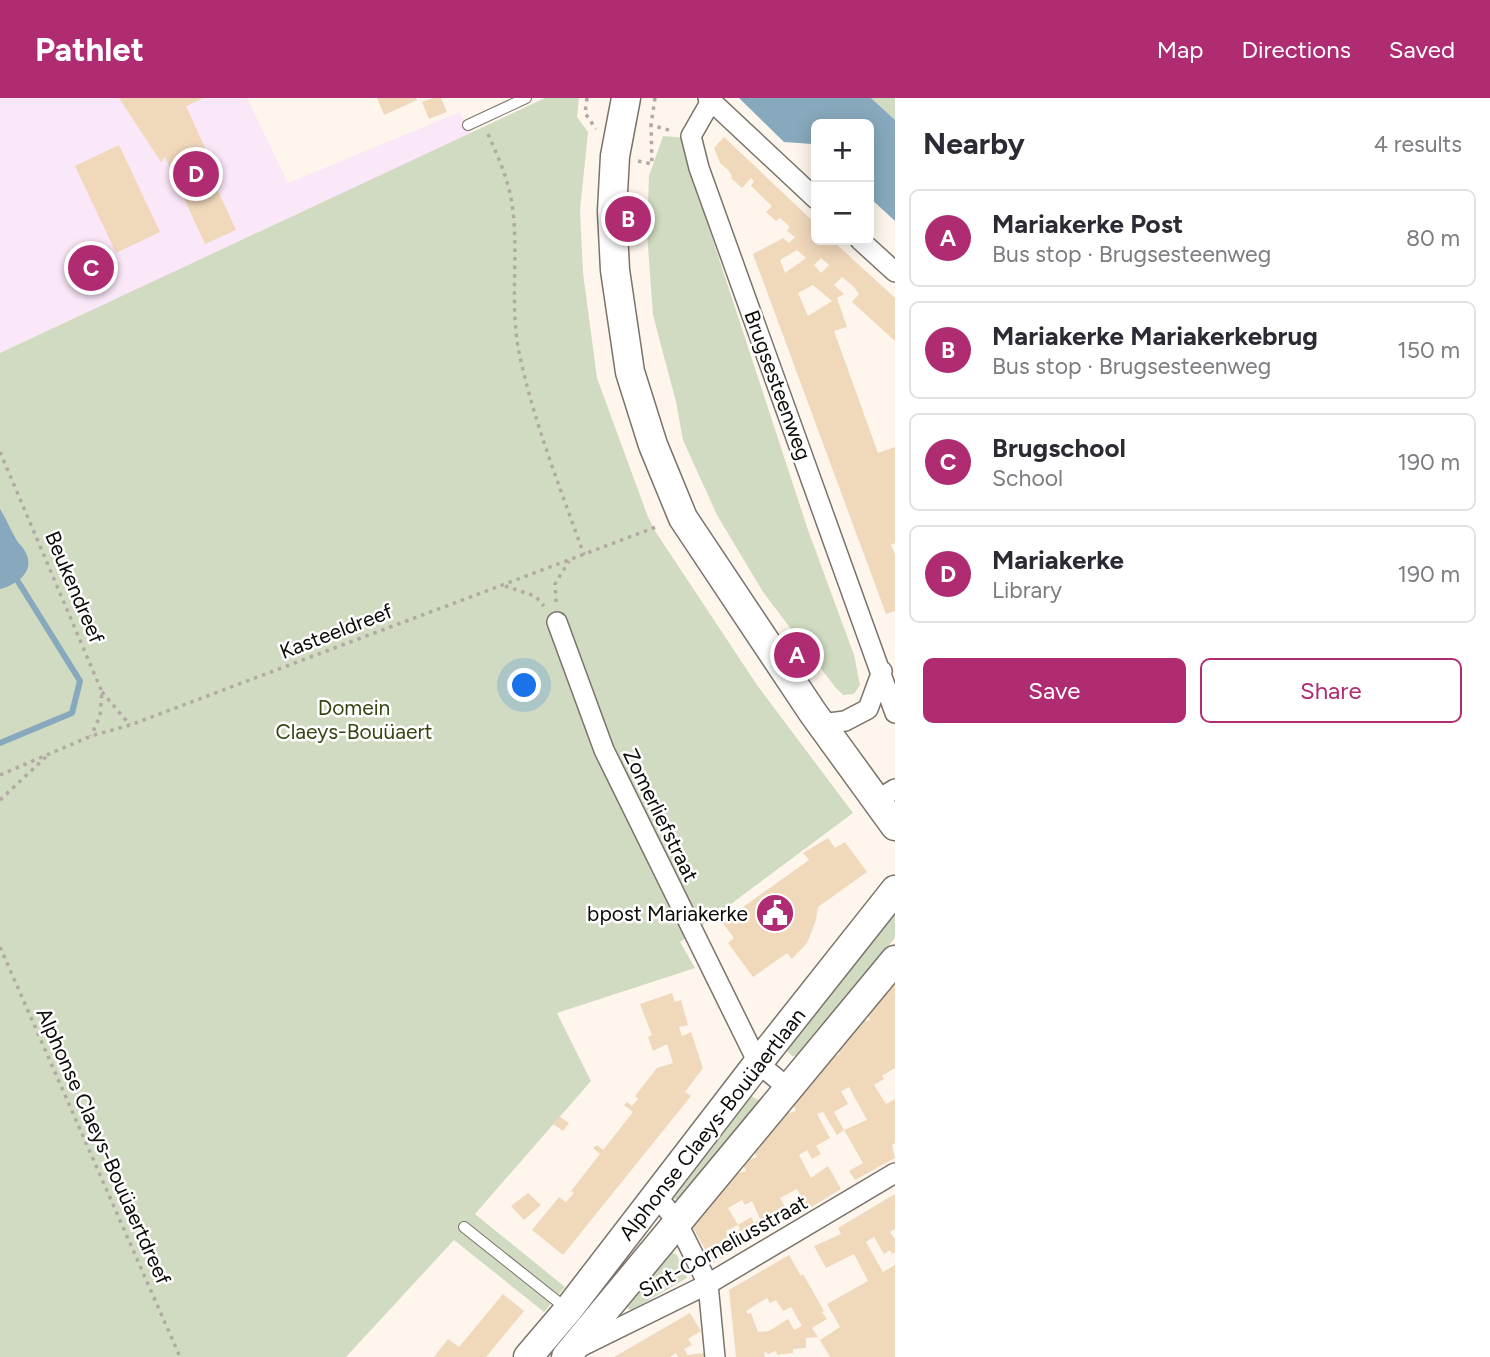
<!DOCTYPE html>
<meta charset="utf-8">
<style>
body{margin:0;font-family:Figtree,sans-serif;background:#f2f2f3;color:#2b2b33}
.controls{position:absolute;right:21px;top:21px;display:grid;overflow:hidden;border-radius:10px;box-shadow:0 4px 18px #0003}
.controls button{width:63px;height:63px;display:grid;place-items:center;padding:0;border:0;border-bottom:2px solid #e1e1e2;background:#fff;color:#2b2b33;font:35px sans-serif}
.you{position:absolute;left:525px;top:588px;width:24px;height:24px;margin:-18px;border:5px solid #fff;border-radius:50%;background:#1a73e8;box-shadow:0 0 0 10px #1a73e833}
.badge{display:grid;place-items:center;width:46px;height:46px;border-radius:50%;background:#af2b72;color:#fff;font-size:23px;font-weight:700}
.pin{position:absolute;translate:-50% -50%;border:4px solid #fff;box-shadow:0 2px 7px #0006}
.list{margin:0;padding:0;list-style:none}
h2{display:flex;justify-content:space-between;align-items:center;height:91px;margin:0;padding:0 28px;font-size:30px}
h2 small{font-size:23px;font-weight:400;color:#7c7c81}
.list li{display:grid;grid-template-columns:46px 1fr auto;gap:21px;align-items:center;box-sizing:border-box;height:98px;margin:0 14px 14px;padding:0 14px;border:2px solid #e1e1e2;border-radius:10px}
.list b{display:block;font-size:26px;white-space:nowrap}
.list p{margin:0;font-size:23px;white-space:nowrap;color:#7c7c81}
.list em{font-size:23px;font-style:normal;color:#7c7c81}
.actions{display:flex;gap:14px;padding:21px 28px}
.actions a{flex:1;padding:16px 0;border:2px solid #af2b72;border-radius:10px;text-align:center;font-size:24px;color:#af2b72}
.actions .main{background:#af2b72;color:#fff}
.map{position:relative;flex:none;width:895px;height:1259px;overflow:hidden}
header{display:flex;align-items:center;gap:42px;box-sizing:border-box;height:98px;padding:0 35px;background:#af2b72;color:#fff}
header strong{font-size:33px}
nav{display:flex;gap:38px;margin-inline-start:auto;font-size:24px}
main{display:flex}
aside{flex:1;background:#fff}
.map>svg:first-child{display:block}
.education{fill:#fae7f8}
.green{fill:#d1dbc1}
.water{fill:#88a9bd}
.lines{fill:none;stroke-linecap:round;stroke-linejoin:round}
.stream{stroke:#88a9bd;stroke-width:6}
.building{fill:#f0d8bb;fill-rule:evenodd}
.lane-casing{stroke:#7a736a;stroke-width:12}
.street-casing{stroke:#7a736a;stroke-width:22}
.secondary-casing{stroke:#7a736a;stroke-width:31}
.path{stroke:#b1aaa3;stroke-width:3.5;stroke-dasharray:3.5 5;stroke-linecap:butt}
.lane{stroke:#fff;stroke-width:10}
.street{stroke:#fff;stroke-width:19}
.secondary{stroke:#fff;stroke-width:28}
.labels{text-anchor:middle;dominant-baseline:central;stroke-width:5;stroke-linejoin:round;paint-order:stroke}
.street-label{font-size:21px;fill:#0d0b08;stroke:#fff}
.park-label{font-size:21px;fill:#354512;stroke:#fff}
.poi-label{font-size:21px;fill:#0d0b08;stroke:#fff;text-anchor:end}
</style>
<header>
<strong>Pathlet</strong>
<nav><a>Map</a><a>Directions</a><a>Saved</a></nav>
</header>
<main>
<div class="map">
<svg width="895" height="1259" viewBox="0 0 895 1259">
<rect width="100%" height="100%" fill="#fef6ec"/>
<path class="education" d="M0 0H247L288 85 460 14 472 36 0 255Z"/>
<path class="green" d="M545 0H579L577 19 588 34 580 112 583 175 597 280 648 419 657 436 757 587 853 715 680 844 695 870 557 915 591 983 475 1116 565 1189 544 1214 454 1142 346 1259H0V255Z
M871 0H895V22Z
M663 38 687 40 706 121 808 432 854 557 860 587 854 596 843 597 835 589 763 494 717 417 683 342 676 304 653 217 647 135 649 78Z
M895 808V840L797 958H792L788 954 787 947Z
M749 997 760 1003 759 1009 682 1103 672 1100V1094Z
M671 1154 677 1157 687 1180 632 1212 628 1211 627 1207 667 1156Z"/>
<path class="water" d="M739 0H871L895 22V123L869 99V26H816V50L812 46 784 44Z
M0 411C6 420 10 431 16 441 18 445 21 447 23 450 38 471 19 486 0 491Z"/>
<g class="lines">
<path class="stream" d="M0 645 72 615 80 583 14 477"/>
</g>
<path class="building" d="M119 0H204L186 8 219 81 213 82 236 132 205 146 165 59 161 64Z
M377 0H416L417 2 384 17Z
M433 0H441L447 14 429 21 422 4Z
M724 39 816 126V142H832L895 200V243L852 204 859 196 854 189 842 179 834 187 844 196 837 200 847 229 834 233 878 355 895 349V445L891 447 895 456V513L886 516 753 156 783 140 789 145 795 139 787 133 790 129 780 120 776 123 766 114 772 108 751 88 754 83 751 80 742 90 731 80 732 78 728 72 720 65 714 50ZM797 152 806 160 785 175 780 162ZM821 160 829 167 821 175 814 167ZM813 187 832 203 808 218 798 195Z
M119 47 160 134 116 155 75 68Z
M828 740 835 750 845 744 867 774 818 809 816 822 807 845 792 861 787 855 753 879 728 845 734 840 722 824 809 762 803 755Z
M895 882V970L882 978 884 981 874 987 886 1006 895 1001V1045L892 1047 895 1060 855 1082 849 1073 863 1065 844 1032 867 1022 849 989 841 993 848 1006 834 1014 844 1032 837 1037 823 1014 817 1016 830 1040 816 1048 821 1056 812 1061 807 1052 799 1057 811 1080 828 1068 841 1091 808 1111 797 1091 780 1100 791 1120 713 1165 692 1128 736 1076 746 1073 743 1067 747 1062 757 1059 754 1054 785 1016 796 1013 793 1006 830 961 840 956 837 951 859 924 870 922 867 916ZM742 1102 745 1107 752 1103 760 1121 754 1125 751 1119 738 1127 740 1131 729 1138 726 1133 738 1127 728 1110Z
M672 895 675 904 681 902 688 927 679 929 682 938 691 934 703 970 685 994 691 998 563 1157 532 1132 559 1099 566 1104 574 1095 571 1093 600 1056 593 1050 597 1047 603 1052 633 1014 624 1007 627 1004 632 1008 638 1001 635 998 657 970 673 965 667 946 653 953 648 939 652 937 640 906Z
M559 1018 569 1025 563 1033 553 1026Z
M528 1095 541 1107 524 1122 511 1108Z
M895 1096V1131L890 1134 895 1141V1154L892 1156 890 1152 884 1156 874 1139 866 1144 883 1174 895 1167V1259H830L820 1242 840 1229 827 1206 868 1183 854 1156 826 1170 814 1148 841 1136 838 1130Z
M789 1157 801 1178 803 1176 824 1213 822 1214 827 1221 812 1230 818 1239 806 1240V1250L793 1251V1255L777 1257 776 1253 768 1256 764 1253 765 1259H736L729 1192ZM767 1200 770 1205 776 1202 783 1213 791 1209 802 1228 794 1232 788 1221 769 1233 758 1234 751 1215 748 1216 746 1213Z
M503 1196 524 1213 486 1259H434L448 1241 459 1249Z
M690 1215 701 1233 688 1241 692 1247 684 1251 688 1257 704 1255V1259H678L676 1255 670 1259H614Z"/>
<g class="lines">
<g class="lane-casing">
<path id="lane" d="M468 27 526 0
M464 1129 567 1211"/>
</g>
<g class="street-casing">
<path id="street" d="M708 0 816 101
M711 3 691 38 699 70 895 615
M860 142 895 174
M557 524 604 652 758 965 788 990
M821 626 845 623 868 611 882 573
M877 702 895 691
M657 1098 677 1124 708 1186 715 1259
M578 1250 708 1186 895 1075"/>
</g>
<g class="secondary-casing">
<path id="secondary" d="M626 0 615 58 612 113 615 172 630 274 653 347 683 420 813 615 895 728
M528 1259 568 1212 758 965 895 792
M566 1259 895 862"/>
</g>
<path class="path" d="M587 0 585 15 596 31
M655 0 651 27 672 33
M488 36C498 59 508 80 512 106 519 151 510 202 518 249 532 320 560 389 584 457
M638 63 652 66 651 27
M0 354 102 594 100 618 91 638
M505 488 535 498 544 508
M556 504 555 486 569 463
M102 594 130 627
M0 677 91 638 130 627 659 428
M0 702 47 658
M0 849 180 1259"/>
<use href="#lane" class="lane"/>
<use href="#street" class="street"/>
<use href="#secondary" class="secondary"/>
</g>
<defs>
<g id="civic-disc" transform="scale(2.0125)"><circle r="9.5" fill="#af2b72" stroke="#fff"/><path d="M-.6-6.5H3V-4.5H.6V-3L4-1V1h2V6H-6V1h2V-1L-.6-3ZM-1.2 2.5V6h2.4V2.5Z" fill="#fff"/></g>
</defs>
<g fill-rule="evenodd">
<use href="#civic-disc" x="775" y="815"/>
</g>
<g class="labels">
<g class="street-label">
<text transform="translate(778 287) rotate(70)">Brugsesteenweg</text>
<text transform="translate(75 489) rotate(67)">Beukendreef</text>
<text transform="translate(336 533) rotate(-21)">Kasteeldreef</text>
<text transform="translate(661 717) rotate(64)">Zomerliefstraat</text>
<text transform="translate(712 1026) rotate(-52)">Alphonse Claeys-Bouüaertlaan</text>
<text transform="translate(104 1048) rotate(66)">Alphonse Claeys-Bouüaertdreef</text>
<text transform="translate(723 1148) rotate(-29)">Sint-Corneliusstraat</text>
</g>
<g class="park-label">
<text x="354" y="609">Domein<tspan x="354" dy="24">Claeys-Bouüaert</tspan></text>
</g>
<g class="poi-label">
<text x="748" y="815">bpost Mariakerke</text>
</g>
</g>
</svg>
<div class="controls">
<button>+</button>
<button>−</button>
</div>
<div class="you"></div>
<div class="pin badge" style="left:797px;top:557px">A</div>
<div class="pin badge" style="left:628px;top:121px">B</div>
<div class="pin badge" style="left:91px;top:170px">C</div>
<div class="pin badge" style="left:196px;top:76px">D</div>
</div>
<aside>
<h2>Nearby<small>4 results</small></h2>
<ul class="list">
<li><span class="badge">A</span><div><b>Mariakerke Post</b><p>Bus stop · Brugsesteenweg</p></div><em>80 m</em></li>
<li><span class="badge">B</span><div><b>Mariakerke Mariakerkebrug</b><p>Bus stop · Brugsesteenweg</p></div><em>150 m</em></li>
<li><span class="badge">C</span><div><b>Brugschool</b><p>School</p></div><em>190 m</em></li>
<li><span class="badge">D</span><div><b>Mariakerke</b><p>Library</p></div><em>190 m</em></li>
</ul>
<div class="actions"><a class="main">Save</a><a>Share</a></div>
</aside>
</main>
